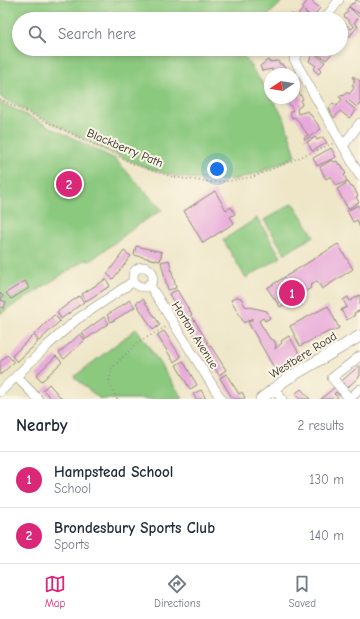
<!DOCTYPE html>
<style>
body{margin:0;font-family:"Comic Neue",sans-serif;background:#f6f6f7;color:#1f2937}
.compass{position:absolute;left:264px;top:68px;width:36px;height:36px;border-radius:50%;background:#fff;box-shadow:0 2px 6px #0003;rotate:258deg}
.you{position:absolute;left:217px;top:169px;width:14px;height:14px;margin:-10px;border:3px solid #fff;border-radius:50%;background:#1a73e8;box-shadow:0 0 0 6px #1a73e833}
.badge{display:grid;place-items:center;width:26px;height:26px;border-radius:50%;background:#db2777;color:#fff;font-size:13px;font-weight:700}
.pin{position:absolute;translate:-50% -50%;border:2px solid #fff;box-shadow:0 1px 4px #0006}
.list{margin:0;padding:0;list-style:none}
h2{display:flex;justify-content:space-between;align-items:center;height:52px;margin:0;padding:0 16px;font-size:17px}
h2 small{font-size:13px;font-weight:400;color:#747a83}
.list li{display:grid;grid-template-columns:26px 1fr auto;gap:12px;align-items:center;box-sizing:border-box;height:56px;padding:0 16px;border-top:1px solid #e0e1e3}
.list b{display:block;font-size:15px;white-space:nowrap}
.list p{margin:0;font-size:13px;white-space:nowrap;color:#747a83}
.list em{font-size:13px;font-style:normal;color:#747a83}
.icon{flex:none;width:22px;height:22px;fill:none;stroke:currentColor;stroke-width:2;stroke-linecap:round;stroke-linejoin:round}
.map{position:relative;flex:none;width:360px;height:399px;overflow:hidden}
.search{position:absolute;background:#fff;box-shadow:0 2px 6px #0003;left:12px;right:12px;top:12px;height:44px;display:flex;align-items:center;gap:10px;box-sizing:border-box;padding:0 14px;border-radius:22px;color:#747a83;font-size:15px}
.sheet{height:164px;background:#fff}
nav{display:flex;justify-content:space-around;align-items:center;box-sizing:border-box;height:56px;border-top:1px solid #e0e1e3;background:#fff;font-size:11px;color:#747a83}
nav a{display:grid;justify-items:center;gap:2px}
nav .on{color:#db2777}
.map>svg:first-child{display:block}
.green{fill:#8bc97f;stroke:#5b7a55}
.building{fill:#e8aada}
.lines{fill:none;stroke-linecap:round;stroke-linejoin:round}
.minor-casing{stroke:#8c8879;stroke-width:10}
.tertiary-casing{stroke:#8c8879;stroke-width:12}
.path{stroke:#8c8879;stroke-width:1.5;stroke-dasharray:1 3;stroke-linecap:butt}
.minor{stroke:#fff;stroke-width:9}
.tertiary{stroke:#fff;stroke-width:11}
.labels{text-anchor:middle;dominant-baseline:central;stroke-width:4;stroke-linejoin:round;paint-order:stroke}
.street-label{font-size:12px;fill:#2b2b2b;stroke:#fcf5e5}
</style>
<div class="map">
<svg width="360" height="399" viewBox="0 0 360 399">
<rect width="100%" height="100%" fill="#fcf5e5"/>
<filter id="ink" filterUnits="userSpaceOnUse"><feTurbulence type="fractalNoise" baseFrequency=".025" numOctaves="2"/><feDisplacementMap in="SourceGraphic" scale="8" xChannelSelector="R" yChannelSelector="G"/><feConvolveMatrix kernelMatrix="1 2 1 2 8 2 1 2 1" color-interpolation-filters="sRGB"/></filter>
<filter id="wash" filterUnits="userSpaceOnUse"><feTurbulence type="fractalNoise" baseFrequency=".012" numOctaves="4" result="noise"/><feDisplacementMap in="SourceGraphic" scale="16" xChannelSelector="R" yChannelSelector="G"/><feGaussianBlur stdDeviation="0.9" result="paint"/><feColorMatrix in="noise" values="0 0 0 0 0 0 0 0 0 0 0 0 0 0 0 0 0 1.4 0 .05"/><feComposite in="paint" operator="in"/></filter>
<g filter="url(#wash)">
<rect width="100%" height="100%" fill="#eee6c7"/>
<path class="green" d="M0 0H284L264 19H19V49H239L269 93 270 98H272L284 118 296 156C276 165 258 175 236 179 175 188 118 156 66 130 44 119 22 109 0 97Z
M0 102 115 159 162 210 142 222 90 261 85 260 0 314Z
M293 203 314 236 285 254 264 220Z
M257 218 281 257 246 278 223 240Z
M136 329H137L183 399H100L74 377Z"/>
<g id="blocks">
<path class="building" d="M308 0H314L312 2 320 8 313 17 304 11 312 18V19H288L292 14 296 17 303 9 302 8Z
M356 0 360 2V14L349 7 352 3 353 4Z
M349 7 359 17 354 23 358 26 349 37 347 34 343 38 341 36V24L343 22 351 29 354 27 344 16 348 11 346 10Z
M316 49H330L333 52 326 60 314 51Z
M313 52 325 62 319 69 321 71 319 74 313 69 316 66 309 61Z
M268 60 270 62 278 61 280 64H282L289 74H273L272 69 262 71 260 66Z
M353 76 360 81V104L357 107 348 100 346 102 356 110 353 115 349 118 340 111 334 118 329 108 333 103 337 106 342 99 339 97 340 95 342 96 343 95 344 96 347 92 349 94 352 91 354 87 352 86 355 81H353L355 79 352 78Z
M294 86 303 99 301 100 302 105 297 109 298 114 308 111 321 129 305 140 304 138 308 135 295 117 292 118 290 112 293 110 285 98H294Z
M315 137 317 140 323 137 327 143 312 151 307 142Z
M331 148 336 157 317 166 313 158Z
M332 160 334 162 337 161 339 165 341 164 346 174 344 175 347 181 336 186 331 176 326 179 320 167Z
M348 182 351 187 353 186 358 196 356 197 359 202 348 209 337 189Z
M215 191 226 210 231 207 235 214 230 217 234 223 203 243 184 211Z
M358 205 360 209V228L357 220 353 222 347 211Z
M338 244 353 269 322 289 317 281 310 286 311 288 280 307 267 288Z
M136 246 162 252 160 261 134 255Z
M124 251 131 256 113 279 107 274Z
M169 260 176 288 168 290 161 262Z
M106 279 110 286 86 301 82 294Z
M25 281 29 288 11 299 6 293Z
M177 290 192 315 184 320 169 294Z
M0 293 3 296 1 300 6 302 4 308 0 307Z
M360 295V312L359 311 354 313 355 315 347 320 341 310 347 307 343 300 348 297 350 301Z
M79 296 84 302 61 319 57 312Z
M237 297 241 298 245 306 267 311 270 318 265 321 263 318 259 321 270 339 274 340 276 345 275 349 282 343 281 341 289 336 302 358 277 373 248 322 252 320V318L244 323 231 300Z
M143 299 160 325 153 330 136 303Z
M130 300 135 307 111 322 107 315Z
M328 306 339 328 331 332 330 331 300 346 290 326Z
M54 315 60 321 39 341 34 335Z
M104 317 109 323 86 339 82 333Z
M193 318 208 343 201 347 186 322Z
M164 331 181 357 174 362 157 335Z
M80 334 85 340 64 359 59 353Z
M32 336 38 342 17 362 12 356Z
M210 345 226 370 219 375 203 350Z
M7 355 14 362 0 375V362Z
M56 356 62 362 42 381 36 375Z
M183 361 197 385 190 389 176 365Z
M360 365V376L348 387 344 383 342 385 346 389 339 395 336 392 334 394 338 397 336 399H321Z
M226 374 239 394 242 392 245 398 243 399H233L220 378Z
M49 384 62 399H52L43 390Z
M301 389 310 399H299L295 394Z
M201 390 206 399H196L193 394Z"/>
</g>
</g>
<g filter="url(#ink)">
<use href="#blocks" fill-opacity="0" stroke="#8c8879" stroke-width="1"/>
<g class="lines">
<g class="minor-casing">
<path id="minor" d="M325 19 339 0
M301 49 294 59 360 176
M343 146 360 123
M133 277a10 10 0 1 1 20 0a10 10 0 1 1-20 0Z
M149 284 221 399
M16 376 38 399
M273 388 282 399
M0 392 48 345 76 320 134 281
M349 399 360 389
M350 399 332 378 360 356"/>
</g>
<g class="tertiary-casing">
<path id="tertiary" d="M261 399 285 380 360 336"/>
</g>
<path class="path" d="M0 99 136 165 170 176 185 179 211 182 229 181 253 177 334 143
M117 399 109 382 112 368 138 342 166 327"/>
<use href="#minor" class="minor"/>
<use href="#tertiary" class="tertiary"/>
</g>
</g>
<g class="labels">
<g class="street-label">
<text transform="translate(125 148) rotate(23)">Blackberry Path</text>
<text transform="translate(195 335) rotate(58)">Horton Avenue</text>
<text transform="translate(303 355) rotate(-32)">Westbere Road</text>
</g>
</g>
</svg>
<svg class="compass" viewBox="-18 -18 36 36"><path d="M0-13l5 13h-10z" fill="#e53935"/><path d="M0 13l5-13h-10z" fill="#747a83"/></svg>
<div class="you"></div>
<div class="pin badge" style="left:292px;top:293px">1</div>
<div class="pin badge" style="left:69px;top:184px">2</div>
<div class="search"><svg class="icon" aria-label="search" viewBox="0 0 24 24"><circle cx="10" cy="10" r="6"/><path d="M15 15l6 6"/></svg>Search here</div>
</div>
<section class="sheet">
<h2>Nearby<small>2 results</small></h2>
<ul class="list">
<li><span class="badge">1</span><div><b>Hampstead School</b><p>School</p></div><em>130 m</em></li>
<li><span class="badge">2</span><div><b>Brondesbury Sports Club</b><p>Sports</p></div><em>140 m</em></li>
</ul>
</section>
<nav>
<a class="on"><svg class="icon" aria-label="map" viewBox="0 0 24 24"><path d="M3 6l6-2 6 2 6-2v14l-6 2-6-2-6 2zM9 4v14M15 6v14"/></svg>Map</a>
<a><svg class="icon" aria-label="directions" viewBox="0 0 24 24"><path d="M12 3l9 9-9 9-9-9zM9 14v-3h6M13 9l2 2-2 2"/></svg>Directions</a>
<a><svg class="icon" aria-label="saved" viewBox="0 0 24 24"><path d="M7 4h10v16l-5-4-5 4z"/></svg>Saved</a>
</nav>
